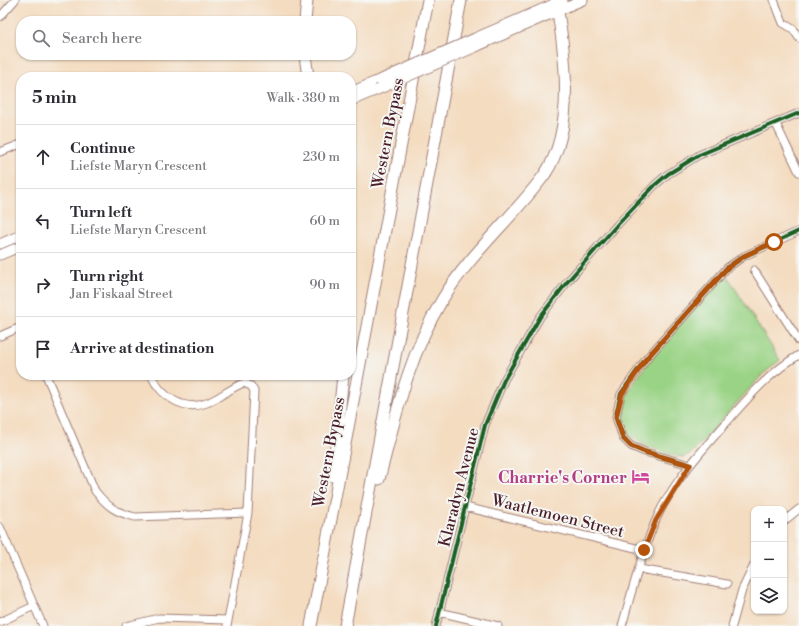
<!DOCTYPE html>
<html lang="en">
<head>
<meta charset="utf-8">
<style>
	:root { --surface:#fff; --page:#f7f7f7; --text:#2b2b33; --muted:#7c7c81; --line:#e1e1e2 }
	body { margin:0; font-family:"Libre Bodoni",serif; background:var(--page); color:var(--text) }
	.controls { position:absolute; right:12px; bottom:12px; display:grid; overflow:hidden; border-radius:8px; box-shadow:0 1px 3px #0004 }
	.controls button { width:36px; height:36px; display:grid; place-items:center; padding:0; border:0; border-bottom:1px solid var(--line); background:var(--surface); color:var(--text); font:20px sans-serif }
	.stop { position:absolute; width:12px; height:12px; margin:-9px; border:3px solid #b45309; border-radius:50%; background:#fff }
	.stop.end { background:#b45309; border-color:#fff; box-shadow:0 1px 4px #0008 }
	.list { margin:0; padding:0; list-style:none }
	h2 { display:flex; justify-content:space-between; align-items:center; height:52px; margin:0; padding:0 16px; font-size:17px }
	h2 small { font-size:13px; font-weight:400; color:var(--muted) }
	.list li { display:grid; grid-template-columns:26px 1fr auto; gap:12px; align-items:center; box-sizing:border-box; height:64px; padding:0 16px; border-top:1px solid var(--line) }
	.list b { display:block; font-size:15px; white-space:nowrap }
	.list p { margin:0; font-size:13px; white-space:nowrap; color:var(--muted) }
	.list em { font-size:13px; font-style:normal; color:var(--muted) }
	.icon { flex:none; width:22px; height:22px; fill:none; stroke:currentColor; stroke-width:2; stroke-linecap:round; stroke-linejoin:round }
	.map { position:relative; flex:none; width:799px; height:626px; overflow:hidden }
	.search { position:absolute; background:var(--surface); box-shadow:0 1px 3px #0004; left:16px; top:16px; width:340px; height:44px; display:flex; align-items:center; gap:10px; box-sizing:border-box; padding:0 14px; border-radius:16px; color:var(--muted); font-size:15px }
	.panel { position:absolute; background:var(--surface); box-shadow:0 1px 3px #0004; left:16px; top:72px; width:340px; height:308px; border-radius:16px }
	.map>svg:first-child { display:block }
</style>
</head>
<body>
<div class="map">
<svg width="799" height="626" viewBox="0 0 799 626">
	<rect width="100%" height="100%" fill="#f6f6f2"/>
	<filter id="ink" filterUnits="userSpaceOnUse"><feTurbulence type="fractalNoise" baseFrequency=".025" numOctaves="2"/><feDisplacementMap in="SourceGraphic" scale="8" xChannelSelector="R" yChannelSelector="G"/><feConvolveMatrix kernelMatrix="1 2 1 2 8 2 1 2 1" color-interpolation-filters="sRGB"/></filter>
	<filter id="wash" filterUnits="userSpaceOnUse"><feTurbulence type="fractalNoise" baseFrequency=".012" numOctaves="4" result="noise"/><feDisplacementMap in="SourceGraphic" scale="16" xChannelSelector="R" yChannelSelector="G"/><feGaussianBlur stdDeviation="0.9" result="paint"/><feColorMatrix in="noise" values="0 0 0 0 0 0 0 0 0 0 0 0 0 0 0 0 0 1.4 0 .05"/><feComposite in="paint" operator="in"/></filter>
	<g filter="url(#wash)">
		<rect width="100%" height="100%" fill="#f4dcc0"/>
		<path fill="#9ad385" stroke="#727958" d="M726 274 780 360 762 375 692 453C690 454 686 456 684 457 677 458 650 448 643 444 632 438 620 428 621 414 622 381 702 302 726 274Z"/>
	</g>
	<g filter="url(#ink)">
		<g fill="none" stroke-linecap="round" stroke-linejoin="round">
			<defs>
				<path id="minor" d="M774 0 783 23 793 29 799 38
					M0 17 15 0
					M776 124 799 172
					M0 152 21 144
					M754 270 799 341
					M0 336 21 327
					M46 375 95 491C108 507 115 512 135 517L248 513
					M151 375C161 397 185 413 209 402 221 397 232 387 244 383L251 386 254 391 248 513 227 626
					M690 465 645 452 631 446 623 438 616 417 621 394 646 359 727 268 744 256 799 231
					M465 507 644 550
					M784 521 799 509
					M0 527 43 626
					M639 569 727 584
					M439 612 498 626
					M0 622 34 606
					M126 626 159 618 228 620
					M436 626 485 425 504 380 540 317 568 281 617 225 655 185 668 174 699 155 799 113
					M622 626C632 591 641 555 655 522 671 484 700 453 726 423 748 398 770 372 799 355
					M732 626 742 590 754 565"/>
				<path id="major" d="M475 38 563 0
					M478 46 583 0
					M351 92 379 80
					M351 101 377 90
					M0 244 21 235
					M0 255 21 246"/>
				<path id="highway" d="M305 21 307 0
					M305 55 308 77
					M333 476 343 375
					M379 479C396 415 408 357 442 300 470 253 513 218 545 174 576 128 565 52 556 0
					M311 626 428 0
					M345 626 461 0"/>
			</defs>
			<use href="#minor" stroke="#9f7e76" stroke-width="9"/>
			<use href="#major" stroke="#9f7e76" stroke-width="11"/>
			<use href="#highway" stroke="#9f7e76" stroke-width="13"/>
			<use href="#minor" stroke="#fff" stroke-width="7"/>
			<use href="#major" stroke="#fff" stroke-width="9"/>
			<use href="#highway" stroke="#fff" stroke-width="11"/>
			<defs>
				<path id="major-bridge" d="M379 80 475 38
					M377 90 478 46"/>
			</defs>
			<use href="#major-bridge" stroke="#9f7e76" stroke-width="11" stroke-linecap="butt"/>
			<use href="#major-bridge" stroke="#fff" stroke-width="9"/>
			<defs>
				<path id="cycleway" d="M690 465 645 452 631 446 623 438 616 417 621 394 646 359 727 268 744 256 799 231
					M436 626 485 425 504 380 540 317 568 281 617 225 655 185 668 174 699 155 799 113"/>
			</defs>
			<use href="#cycleway" stroke="#f6f6f2" stroke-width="6"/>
			<use href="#cycleway" stroke="#1b5e20" stroke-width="4"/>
		</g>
	</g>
	<g fill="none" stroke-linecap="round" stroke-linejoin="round" filter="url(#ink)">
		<path stroke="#b45309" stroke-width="5" d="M644 550 656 520 690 465 645 452 631 446 623 438 616 417 622 394 646 359 727 268 744 256 774 242"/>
	</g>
	<defs>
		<symbol id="hotel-bare" viewBox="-9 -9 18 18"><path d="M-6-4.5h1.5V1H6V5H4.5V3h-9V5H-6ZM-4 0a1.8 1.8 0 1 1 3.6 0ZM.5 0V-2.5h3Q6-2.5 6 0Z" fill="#d1479c" stroke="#f6f6f2" stroke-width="2.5" paint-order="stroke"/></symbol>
	</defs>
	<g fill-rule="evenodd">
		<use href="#hotel-bare" x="628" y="464" width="25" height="25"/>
	</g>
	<g text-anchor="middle" stroke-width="4" stroke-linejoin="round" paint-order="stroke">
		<g font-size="16" fill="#4a1f2b" stroke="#f6f6f2">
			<text transform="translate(387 133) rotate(-79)" y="6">Western Bypass</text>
			<text transform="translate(328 452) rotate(-79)" y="6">Western Bypass</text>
			<text transform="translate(458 487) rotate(-76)" y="6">Klaradyn Avenue</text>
			<text transform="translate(558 515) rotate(14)" y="6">Waatlemoen Street</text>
		</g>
		<g font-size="16" font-weight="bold" fill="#b23c85" stroke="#f6f6f2" text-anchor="end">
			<text x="627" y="483">Charrie's Corner</text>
		</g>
	</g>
</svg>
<div class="controls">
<button>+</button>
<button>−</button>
<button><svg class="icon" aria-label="layers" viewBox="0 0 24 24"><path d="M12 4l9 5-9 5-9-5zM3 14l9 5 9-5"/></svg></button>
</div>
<div class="stop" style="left:774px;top:242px"></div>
<div class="stop end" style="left:644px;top:550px"></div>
<div class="search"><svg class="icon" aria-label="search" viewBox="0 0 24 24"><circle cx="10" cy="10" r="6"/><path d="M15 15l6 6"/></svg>Search here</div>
<section class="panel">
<h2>5 min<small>Walk · 380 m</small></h2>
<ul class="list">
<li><svg class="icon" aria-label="ahead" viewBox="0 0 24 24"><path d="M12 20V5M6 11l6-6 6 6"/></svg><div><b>Continue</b><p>Liefste Maryn Crescent</p></div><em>230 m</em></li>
<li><svg class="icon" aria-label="left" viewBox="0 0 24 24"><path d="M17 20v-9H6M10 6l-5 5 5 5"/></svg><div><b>Turn left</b><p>Liefste Maryn Crescent</p></div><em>60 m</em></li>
<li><svg class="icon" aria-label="right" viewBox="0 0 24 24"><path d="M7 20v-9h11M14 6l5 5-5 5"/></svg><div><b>Turn right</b><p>Jan Fiskaal Street</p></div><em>90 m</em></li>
<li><svg class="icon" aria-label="arrive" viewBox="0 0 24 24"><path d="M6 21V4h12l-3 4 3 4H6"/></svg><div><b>Arrive at destination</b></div></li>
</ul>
</section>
</div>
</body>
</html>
